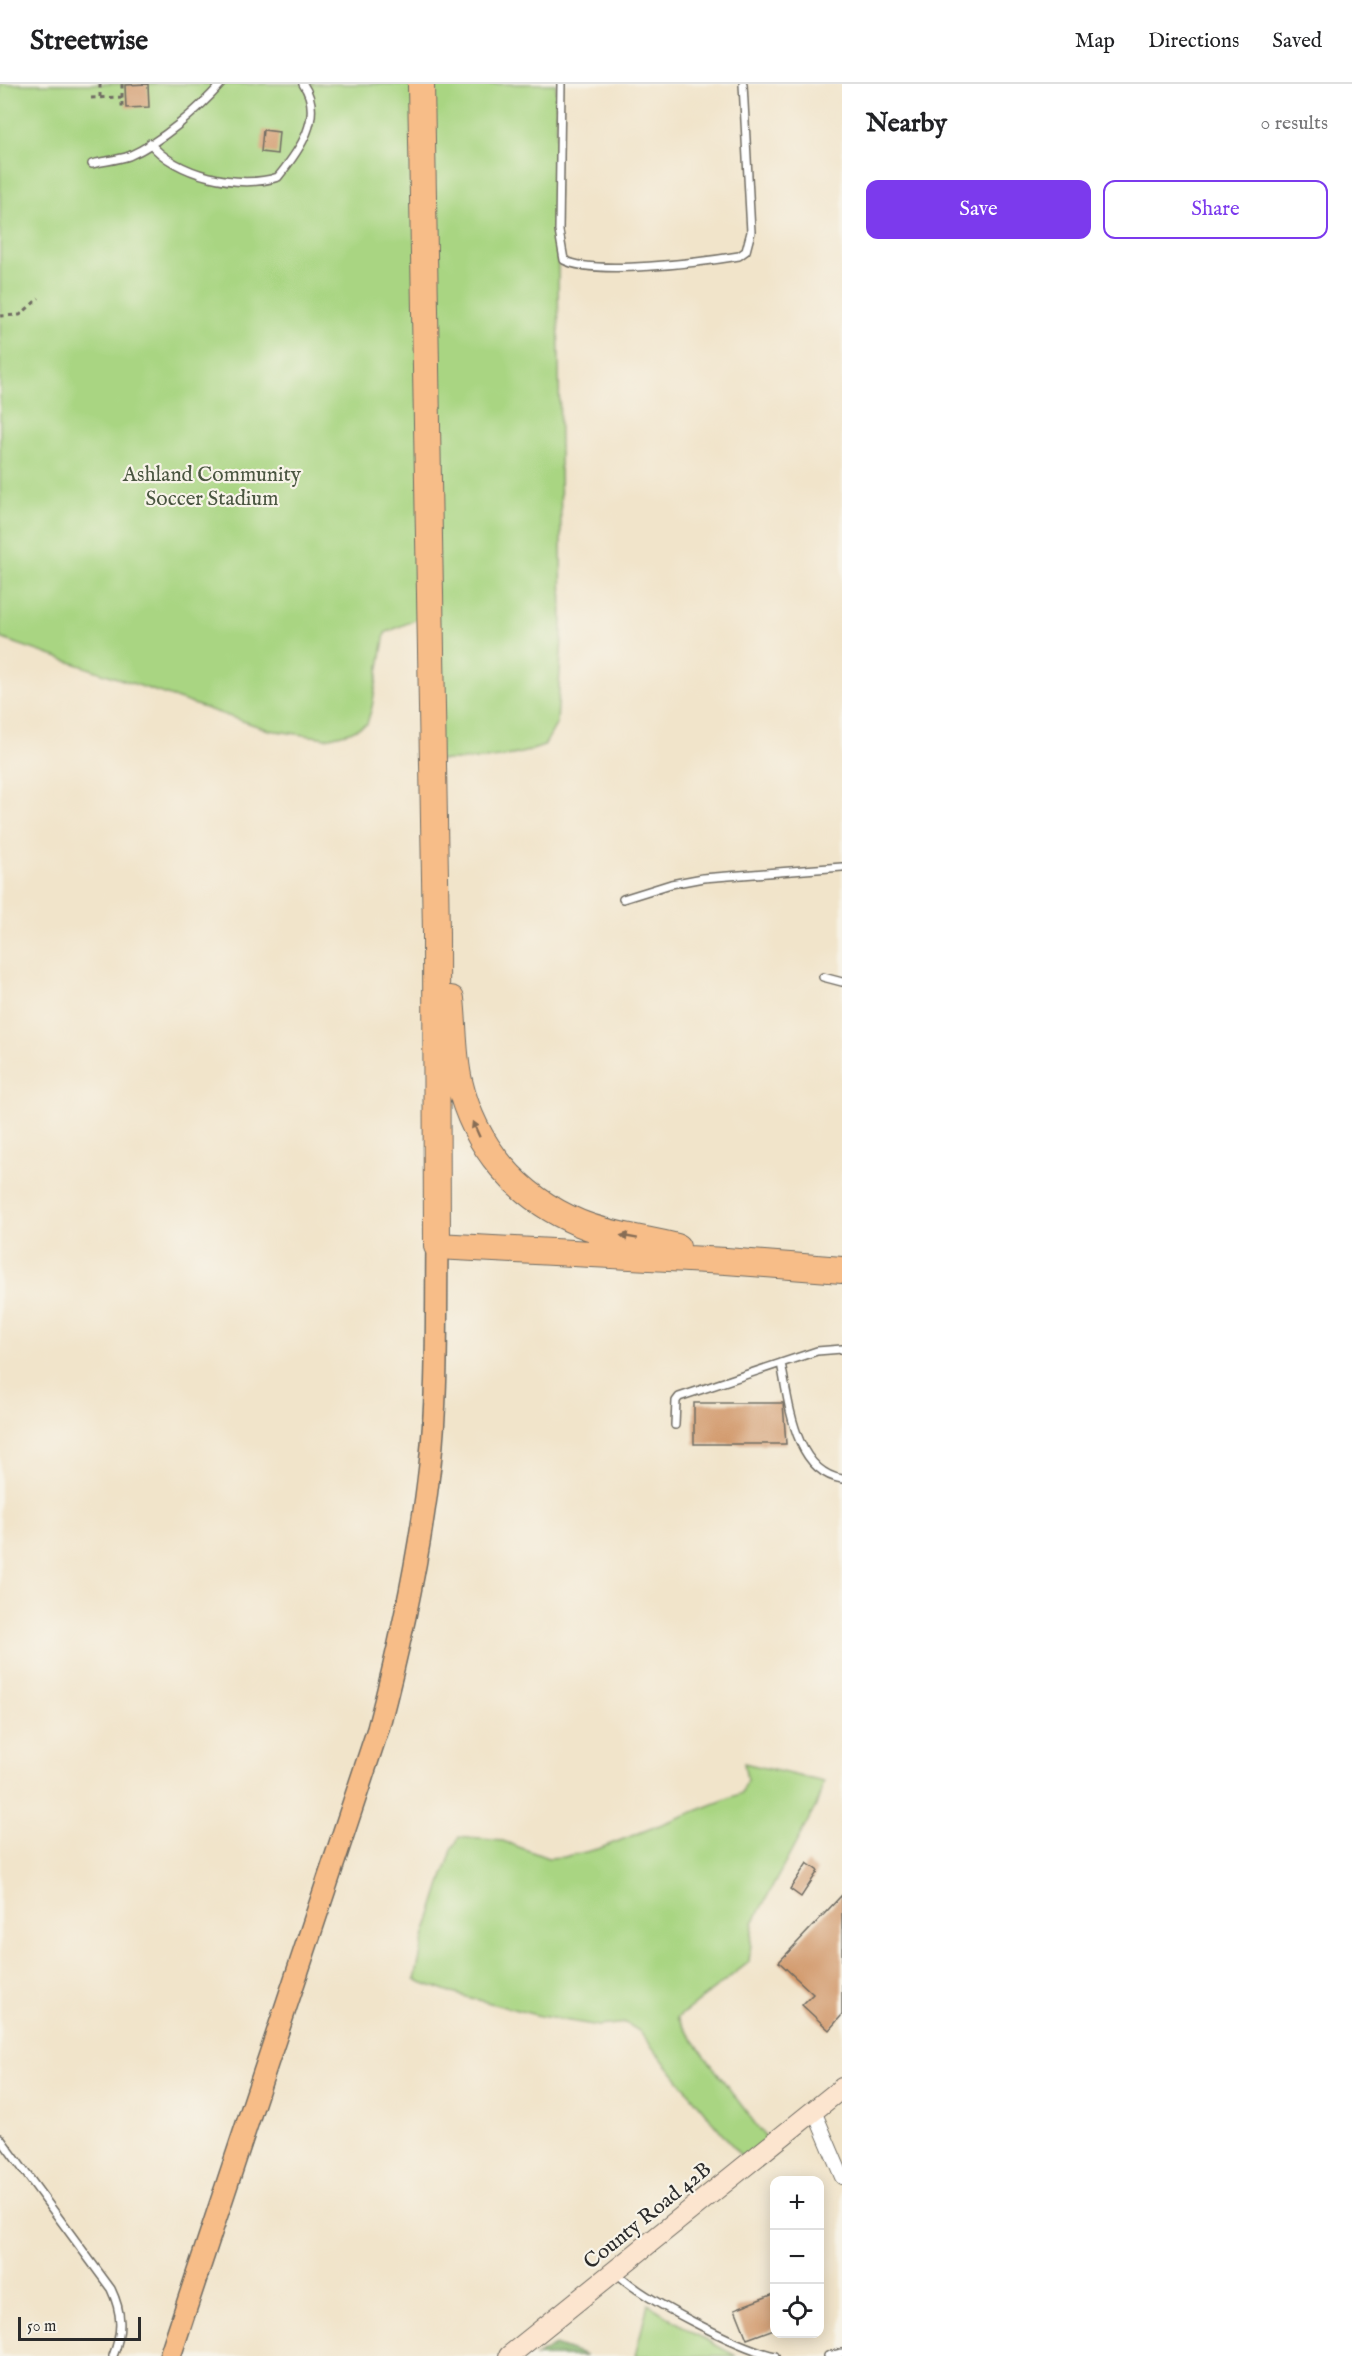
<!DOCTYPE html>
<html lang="en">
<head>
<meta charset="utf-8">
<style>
	:root { --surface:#fff; --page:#f2f2f2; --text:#202124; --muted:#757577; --line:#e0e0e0; --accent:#7c3aed }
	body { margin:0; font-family:"IM FELL English",serif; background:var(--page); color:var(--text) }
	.controls { position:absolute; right:18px; bottom:18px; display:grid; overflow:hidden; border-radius:12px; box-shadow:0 3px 15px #0003 }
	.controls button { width:54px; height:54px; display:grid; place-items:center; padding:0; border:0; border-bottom:2px solid var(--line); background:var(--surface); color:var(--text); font:30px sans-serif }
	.scale { position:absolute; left:18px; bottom:15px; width:123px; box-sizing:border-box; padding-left:6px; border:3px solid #2b2b2b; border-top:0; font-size:16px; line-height:21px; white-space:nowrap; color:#2b2b2b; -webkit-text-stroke:4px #f7f3e8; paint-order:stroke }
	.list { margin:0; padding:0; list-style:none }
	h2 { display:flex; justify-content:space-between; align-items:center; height:78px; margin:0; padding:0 24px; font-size:26px }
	h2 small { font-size:20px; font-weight:400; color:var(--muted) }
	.actions { display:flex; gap:12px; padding:18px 24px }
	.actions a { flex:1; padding:14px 0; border:2px solid var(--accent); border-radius:12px; text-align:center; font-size:21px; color:var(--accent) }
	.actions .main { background:var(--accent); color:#fff }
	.icon { flex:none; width:33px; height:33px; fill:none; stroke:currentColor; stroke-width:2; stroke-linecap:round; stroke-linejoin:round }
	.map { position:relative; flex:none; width:842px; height:2272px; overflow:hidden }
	header { display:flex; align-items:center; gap:36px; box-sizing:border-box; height:84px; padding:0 30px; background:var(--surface); border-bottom:2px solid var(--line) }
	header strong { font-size:28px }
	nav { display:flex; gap:33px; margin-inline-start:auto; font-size:21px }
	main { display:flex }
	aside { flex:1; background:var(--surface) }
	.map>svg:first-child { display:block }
</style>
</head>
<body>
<header>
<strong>Streetwise</strong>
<nav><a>Map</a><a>Directions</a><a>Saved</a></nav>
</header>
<main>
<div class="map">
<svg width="842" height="2272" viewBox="0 0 842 2272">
	<rect width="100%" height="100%" fill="#f7f3e8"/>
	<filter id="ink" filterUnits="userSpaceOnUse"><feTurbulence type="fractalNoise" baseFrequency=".0167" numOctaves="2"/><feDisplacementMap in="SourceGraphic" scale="12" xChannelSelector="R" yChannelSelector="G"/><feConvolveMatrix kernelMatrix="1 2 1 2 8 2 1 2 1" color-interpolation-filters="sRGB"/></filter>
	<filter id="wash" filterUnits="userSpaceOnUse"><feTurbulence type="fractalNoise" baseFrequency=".008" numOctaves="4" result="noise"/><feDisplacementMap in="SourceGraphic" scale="24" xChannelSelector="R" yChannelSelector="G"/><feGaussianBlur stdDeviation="1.35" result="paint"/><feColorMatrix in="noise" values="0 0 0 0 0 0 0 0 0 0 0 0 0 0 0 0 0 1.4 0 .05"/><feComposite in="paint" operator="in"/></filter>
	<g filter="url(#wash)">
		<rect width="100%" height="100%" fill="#f1e4ca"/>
		<path fill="#a9d582" stroke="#6a8056" stroke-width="1.5" d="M0 0H416L426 531 385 549 372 623 367 640 350 648 326 654 269 646 0 554Z
			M424 0H556L562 552 557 639 544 662C506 676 476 676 437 676Z
			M744 1679 824 1698 816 1722 753 1839 749 1878 677 1934 768 2057 744 2076 639 1947 626 1939 599 1942 540 1932 448 1908 415 1896 425 1850 452 1766 459 1753 503 1757 548 1774 564 1773 598 1765 742 1709 747 1696Z
			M648 2220 697 2251 736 2272H635Z"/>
		<path fill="#86b670" stroke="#58704e" stroke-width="1.5" d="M555 2261 586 2272H536Z"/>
		<g id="blocks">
			<path fill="#d1986b" d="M148 0 149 23 126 24 125 1Z
				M263 46 279 48 277 70 261 68Z
				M694 1319H783L786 1360H694Z
				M807 1779 818 1787 801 1813 790 1805Z
				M842 1811V1931L829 1946 802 1921 813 1910 779 1878Z
				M774 2210V2245L747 2255 735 2225Z"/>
		</g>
	</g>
	<g filter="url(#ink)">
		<use href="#blocks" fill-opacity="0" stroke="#706c63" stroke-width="1.5"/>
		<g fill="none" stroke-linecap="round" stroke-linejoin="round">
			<defs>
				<path id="lane" d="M561 0 559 147 564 176C593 192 703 178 739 172L746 167 751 148 743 0
					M150 59C175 91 240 106 278 93 299 67 325 32 303 0
					M92 80C104 77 118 76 129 72 161 58 198 26 221 0
					M623 815 671 800 703 794 842 783
					M823 893 842 898
					M781 1279C789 1318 794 1387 842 1395
					M675 1341 676 1317 679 1313 817 1267 842 1265
					M0 2054 111 2205C122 2228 123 2248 113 2272
					M617 2189C642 2215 739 2264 775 2272
					M828 2272 842 2269"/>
				<path id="street" d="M814 2027 842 2093"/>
				<path id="secondary" d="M509 2272 842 2004"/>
				<path id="primary" d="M170 2272 378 1645C401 1558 420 1471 430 1381 438 1309 436 1235 437 1162"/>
				<path id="highway" d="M421 0 436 850 437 1162 726 1177 842 1186
					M451 915C454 942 453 971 459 997 474 1062 517 1113 579 1139 610 1152 644 1154 677 1163"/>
			</defs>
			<use href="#lane" stroke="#706c63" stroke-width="10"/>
			<use href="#street" stroke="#706c63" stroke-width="16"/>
			<use href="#secondary" stroke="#706c63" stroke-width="22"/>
			<use href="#primary" stroke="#706c63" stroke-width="24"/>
			<use href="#highway" stroke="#706c63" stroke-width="28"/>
			<path stroke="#706c63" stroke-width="3" stroke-dasharray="4.5 4.5" stroke-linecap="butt" d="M100 0V13
				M122 0V24
				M91 14 122 13
				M0 232 20 231 39 214"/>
			<use href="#lane" stroke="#fff" stroke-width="7"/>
			<use href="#street" stroke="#fff" stroke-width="14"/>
			<use href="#secondary" stroke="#fce5cf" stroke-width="20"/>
			<use href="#primary" stroke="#f7bd88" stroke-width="21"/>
			<use href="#highway" stroke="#f7bd88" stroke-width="26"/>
		</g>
		<defs><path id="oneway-solid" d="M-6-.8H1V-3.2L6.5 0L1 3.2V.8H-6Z" transform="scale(1.5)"/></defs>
		<g fill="#876d55">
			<use href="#oneway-solid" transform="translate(476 1045) rotate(-114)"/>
			<use href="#oneway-solid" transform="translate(629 1153) rotate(-170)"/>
		</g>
	</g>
	<g text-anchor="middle" stroke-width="4.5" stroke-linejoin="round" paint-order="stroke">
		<g font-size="21" fill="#4a5641" stroke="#f7f3e8">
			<text x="212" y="397">Ashland Community<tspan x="212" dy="24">Soccer Stadium</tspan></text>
		</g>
		<g font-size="21" fill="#2b2b2b" stroke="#f7f3e8">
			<text transform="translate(647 2131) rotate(-39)" y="7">County Road 42B</text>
		</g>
	</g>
</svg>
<div class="controls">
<button>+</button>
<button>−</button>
<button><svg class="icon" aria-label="locate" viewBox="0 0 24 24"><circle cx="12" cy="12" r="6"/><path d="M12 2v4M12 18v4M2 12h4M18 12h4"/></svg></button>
</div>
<div class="scale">50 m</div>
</div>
<aside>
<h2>Nearby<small>0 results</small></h2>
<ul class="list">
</ul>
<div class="actions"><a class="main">Save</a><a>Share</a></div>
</aside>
</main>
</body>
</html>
